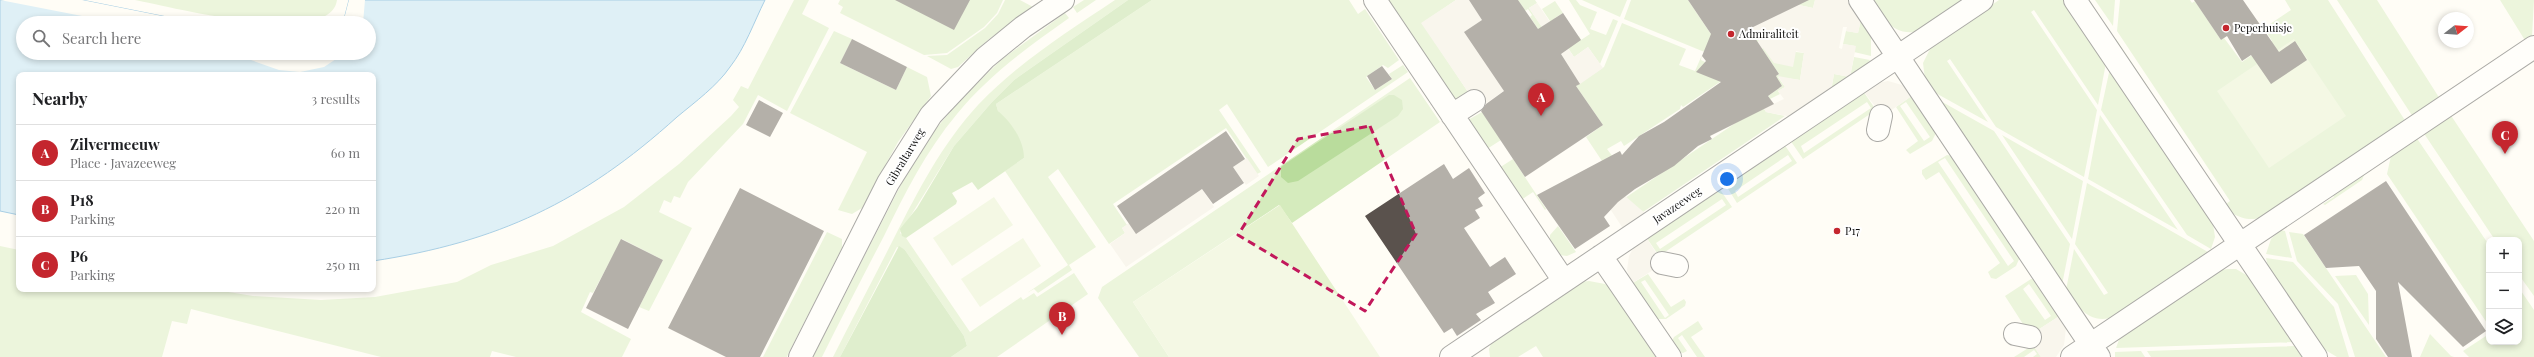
<!DOCTYPE html>
<html lang="en">
<head>
<meta charset="utf-8">
<style>
	:root { --surface:#fff; --page:#f6f6f6; --text:#202124; --muted:#757577; --line:#e0e0e0; --accent:#c4262e }
	body { margin:0; font-family:"Playfair Display",serif; background:var(--page); color:var(--text) }
	.controls { position:absolute; right:12px; bottom:12px; display:grid; overflow:hidden; border-radius:8px; box-shadow:0 2px 6px #0003 }
	.controls button { width:36px; height:36px; display:grid; place-items:center; padding:0; border:0; border-bottom:1px solid var(--line); background:var(--surface); color:var(--text); font:20px sans-serif }
	.compass { position:absolute; left:2438px; top:12px; width:36px; height:36px; border-radius:50%; background:var(--surface); box-shadow:0 2px 6px #0003; rotate:73deg }
	.you { position:absolute; left:1727px; top:179px; width:14px; height:14px; margin:-10px; border:3px solid #fff; border-radius:50%; background:#1a73e8; box-shadow:0 0 0 6px #1a73e833 }
	.badge { display:grid; place-items:center; width:26px; height:26px; border-radius:50%; background:var(--accent); color:#fff; font-size:13px; font-weight:700 }
	.pin { position:absolute; translate:-50% -33px; filter:drop-shadow(0 1px 2px #0008) }
	.pin::after { content:''; position:absolute; top:21px; width:14px; height:12px; background:inherit; clip-path:polygon(0 0,100% 0,50% 100%) }
	.list { margin:0; padding:0; list-style:none }
	h2 { display:flex; justify-content:space-between; align-items:center; height:52px; margin:0; padding:0 16px; font-size:17px }
	h2 small { font-size:13px; font-weight:400; color:var(--muted) }
	.list li { display:grid; grid-template-columns:26px 1fr auto; gap:12px; align-items:center; box-sizing:border-box; height:56px; padding:0 16px; border-top:1px solid var(--line) }
	.list b { display:block; font-size:15px; white-space:nowrap }
	.list p { margin:0; font-size:13px; white-space:nowrap; color:var(--muted) }
	.list em { font-size:13px; font-style:normal; color:var(--muted) }
	.icon { flex:none; width:22px; height:22px; fill:none; stroke:currentColor; stroke-width:2; stroke-linecap:round; stroke-linejoin:round }
	.map { position:relative; flex:none; width:2534px; height:357px; overflow:hidden }
	.search { position:absolute; background:var(--surface); box-shadow:0 2px 6px #0003; left:16px; top:16px; width:360px; height:44px; display:flex; align-items:center; gap:10px; box-sizing:border-box; padding:0 14px; border-radius:22px; color:var(--muted); font-size:15px }
	.panel { position:absolute; background:var(--surface); box-shadow:0 2px 6px #0003; left:16px; top:72px; width:360px; height:220px; border-radius:8px }
	.map>svg:first-child { display:block }
</style>
</head>
<body>
<div class="map">
<svg width="2534" height="357" viewBox="0 0 2534 357">
	<rect width="100%" height="100%" fill="#fffdf5"/>
	<path fill="#d5ebbd" fill-rule="evenodd" d="M135 0H337C331 49 167 6 135 0Z
		M794 0H809L802 14 829 28 787 111 758 95 743 124 688 182 680 198 674 196 671 203 664 200 659 212 692 228 649 311 639 307 663 260 622 239 593 293 590 292 581 312 631 339 622 357H516L492 351 490 357H381L191 309 187 324 172 321 162 357H0V246L19 250V289H210L253 296 321 300 375 297 457 282 491 265 553 246 624 207 679 164 731 116 739 107 733 100 741 86 748 89Z
		M840 0H1003L997 13 984 27 947 53 924 55 840 13 843 7 838 4Z
		M1005 0H1020L1033 7 989 39 958 67 951 69 927 56 947 55 985 28 998 14Z
		M1084 0H1096L1077 13 1073 7Z
		M1115 0H1128L1014 80 992 102 954 146 900 233 906 238 970 332 1021 297 1023 300 1034 293 1037 297 1074 273 1088 294 997 357H951L967 346 964 336 905 250 897 247 840 357H833C853 317 874 278 894 238 918 191 942 144 978 105 1018 63 1067 32 1115 0Z
		M1152 0H1349L1358 14 1365 9 1399 60 1388 68 1383 65 1366 77 1375 90 1392 79 1389 74 1403 65 1408 72 1268 167 1227 104 1219 110 1261 172 1257 174 1226 128 1113 204 1127 225 1122 228 1125 233 1109 244 1058 169 1048 177 1096 247 1069 265 1072 270 1038 293 1034 289 1027 293 1068 265 1005 171 1024 158 998 111 996 104Z
		M1387 0H1456L1422 23 1472 98 1458 107Z
		M1518 0H1535L1537 3 1529 8 1572 71 1568 74 1530 17 1532 15 1528 9 1525 11Z
		M1569 0H1576L1580 5 1597 12 1590 29 1606 35 1613 19 1618 21 1600 64 1588 47 1574 57 1542 9 1555 1 1563 13 1555 18 1570 42 1579 36 1581 40 1590 34Z
		M1582 0H1627L1620 17Z
		M1631 0H1688L1725 55 1748 25 1759 41 1724 60 1624 19Z
		M1799 0H1815L1813 8 1799 5Z
		M1870 0H1965L1915 32C1891 35 1883 16 1870 0Z
		M1999 0H2064L2106 63 2098 105 2034 10 2031 12 2097 110 2084 177 1996 127 1950 59 1947 61 1988 122 1932 91 1925 79 1923 63 1931 47Z
		M2095 0H2115L2113 26Z
		M2120 0H2190L2192 3 2195 1 2221 40 2224 38 2242 62 2272 41 2264 28 2291 10 2285 0H2328L2406 122 2263 217C2251 221 2243 219 2231 213L2116 43V39L2226 204 2230 201 2117 31Z
		M2337 0H2377L2440 99 2413 117Z
		M2500 0H2534L2532 37 2526 42Z
		M1065 13 1069 18C1028 47 989 75 957 114 926 151 905 193 884 236 863 276 842 317 822 357H813L908 171 935 130 959 101 1001 60Z
		M1861 19 1871 36V56L1854 52 1855 46 1843 44 1846 31 1858 33Z
		M1622 23 1686 49 1679 65 1695 71 1702 55 1701 60 1711 65 1739 69 1683 107 1681 105 1680 109 1624 146 1621 141 1607 149 1613 157 1604 164 1586 137 1603 125 1576 86 1604 67Z
		M834 31 852 39 840 63 896 90 907 67 927 77 931 96 898 142 862 208 852 214 838 210 867 152 790 113Z
		M1763 48 1804 53 1800 80 1778 77 1785 87 1778 91 1780 94 1770 99 1768 96 1782 86 1775 77 1779 74 1763 50 1740 63Z
		M1854 57 1870 60 1865 67 1831 91 1834 74 1850 77Z
		M2110 68 2213 224 2215 237 2211 249 2187 235 2101 110Z
		M1410 78 1440 122 1292 223 1279 205 1133 302 1169 357H1139L1098 298 1102 287Z
		M1863 91 1876 110 1803 159 1790 140ZM1867 102 1871 108 1804 153 1801 146Z
		M1913 95 1936 133 1932 141 1910 154 1906 150 1918 141 1896 107ZM1906 102 1930 137 1924 141 1900 106Z
		M1937 99 1994 131 2070 244 2062 285Z
		M1762 105 1766 112 1785 116 1643 212 1625 198Z
		M1482 112 1501 140 1487 149 1468 120Z
		M2450 114 2534 241V296L2519 275V240H2495L2423 132Z
		M2100 115 2178 230 2088 179Z
		M2002 135 2083 181 2072 239Z
		M2416 137 2489 245V326L2387 174 2391 156Z
		M1784 144 1797 163 1737 203 1725 184ZM1788 155 1792 161 1738 197 1735 191Z
		M1947 155 1952 156 2020 257 2016 266 1996 279 1991 278 1988 272 2000 263 1939 172 1926 180 1922 174V170ZM1945 158 2014 261 2008 266 1938 162Z
		M1513 159 1546 209 1545 210 1533 192 1521 200 1499 168Z
		M2365 173 2362 180 2325 205 2323 204 2334 197 2332 194Z
		M2087 183 2208 252 2116 316C2091 326 2079 309 2066 290L2074 249 2104 295 2108 293 2075 244Z
		M1719 188 1732 207 1659 256 1646 237ZM1722 199 1726 205 1660 249 1656 243Z
		M1558 226 1576 252 1567 256 1559 255 1550 242V235Z
		M2280 230 2285 231 2292 258 2266 254 2271 239Z
		M827 232 842 239V248L788 354 787 357H763Z
		M2289 232 2303 234 2386 357H2355L2338 304 2297 261Z
		M2266 258 2293 262 2334 307 2349 357H2337L2322 348 2268 267Z
		M2228 269H2236L2248 276 2294 342 2116 348 2120 337 2221 270Z
		M1648 274 1671 307 1684 299 1686 302 1685 306 1666 319H1655L1631 284ZM1645 280 1669 315 1665 318 1641 282Z
		M2356 275 2368 294 2369 325 2335 276Z
		M2031 279 2036 280 2061 315 2030 335 2005 296ZM2029 284 2051 316 2045 320 2023 289Z
		M1589 281 1605 284 1612 289 1659 357H1543L1536 346 1518 357H1490L1489 349 1492 341 1581 282Z
		M2519 288 2534 310V357H2469L2463 351 2489 334V342H2519Z
		M1698 321 1703 329 1691 337 1705 357H1697L1682 335 1678 338 1687 351 1683 353 1676 351 1672 341 1674 337Z
		M2430 334 2451 356 2454 357H2420Z
		M2033 345 2041 357H2033L2037 354 2034 350 2024 357H2014Z
		M2297 346 2305 357H2151L2147 351Z
		M2141 351 2145 357H2115V352Z"/>
	<path fill="#b9dc9c" d="M1128 0H1152L996 104 998 111C1011 122 1024 140 1024 158L978 190 972 182 952 193 957 201 956 204 906 238 902 236 900 229 917 208 954 146 992 102 1014 80Z
		M1389 95H1394L1402 100 1403 109 1398 116 1298 181 1288 183 1281 177V167L1285 164Z
		M899 246 905 250 964 336 967 346 951 357H840Z"/>
	<path fill="#e6f2cf" d="M2294 39 2346 116 2269 168 2217 91Z
		M994 197 1013 225 952 266 933 238Z
		M1280 205 1380 357H1169L1133 302Z
		M1023 238 1041 266 980 307 961 279Z"/>
	<path fill="#f1ede2" d="M1456 0H1492L1498 9 1465 32 1505 90 1479 108 1421 23Z
		M1799 0V5L1813 8 1815 0H1849L1861 19 1858 33 1846 31 1847 27H1843L1839 48 1842 49 1843 44 1856 46 1850 77 1834 74 1831 91 1792 117 1766 112 1762 105 1767 107 1784 99 1778 91 1785 87 1778 76 1800 80 1804 53 1796 51 1793 67 1774 63 1763 48 1741 63 1746 49 1759 41 1748 25Z
		M1537 3 1574 57 1588 47 1603 68 1580 84 1529 8Z
		M1888 81 1902 85 1913 95 1883 116 1863 91 1877 83Z
		M1247 158 1259 176 1246 185 1233 167Z
		M1202 189 1214 207 1126 267 1110 244 1125 233 1122 228 1129 223 1136 233Z
		M1624 195 1647 215 1628 228 1622 227 1603 198Z
		M1646 237 1658 256 1661 265 1631 284 1627 270 1629 256 1635 245Z
		M2061 315 2066 328 2064 345 2056 357H2041L2029 339 2030 335Z"/>
	<path fill="#b9e0f7" stroke="#3f96cf" d="M0 0H82L197 23H23V53H369V23H343L349 0H765C754 22 745 48 730 67 717 86 695 102 677 117 583 202 498 242 373 261V75H19V215L0 211Z"/>
	<path fill="#fffdf5" d="M0 0H82L197 23H118Z
		M349 0H365L363 23H343Z
		M231 53H345L324 67 300 72 279 70Z"/>
	<path fill="#5a524d" d="M895 0H970L954 30Z
		M1469 0H1518L1538 29 1563 13 1581 40 1561 54 1580 84 1576 86 1603 125 1525 177 1481 111 1486 104 1504 91 1464 32 1482 20Z
		M1688 0H1809L1749 29 1779 74 1776 76 1782 86 1768 96 1774 104 1710 136 1712 139 1698 146 1674 166 1635 189 1618 202 1604 217 1610 226 1575 249 1537 195 1620 151 1622 155 1639 136 1664 122 1721 82 1696 72 1706 61 1702 56 1711 34Z
		M2194 0H2243L2279 52 2295 41 2307 60 2271 84 2251 55 2242 61 2227 36 2221 40Z
		M852 39 907 67 896 90 840 63Z
		M1382 66 1392 79 1375 90 1367 76Z
		M759 100 783 113 770 137 746 125Z
		M1226 131 1245 159 1233 167 1244 183 1213 204 1202 189 1136 234 1117 206Z
		M1444 164 1453 179 1469 168 1485 193 1478 198 1483 206 1475 210 1480 218 1464 228 1490 267 1505 257 1516 274 1488 292 1495 303 1476 314 1481 320 1457 336 1452 328 1444 333 1365 216Z
		M2386 181 2486 331 2463 347 2398 282 2412 357H2388L2376 339V291L2359 266 2326 268 2304 235Z
		M740 188 824 231 760 357H726L668 328Z
		M621 239 663 260 628 329 586 308Z"/>
	<g fill="none" stroke-linecap="round" stroke-linejoin="round">
		<defs>
			<path id="minor" d="M1375 0 1564 281
				M1860 0 2099 357
				M2075 0 2316 357
				M1452 115 1474 101
				M1878 130 1881 116
				M1601 256 1670 357
				M1662 263 1677 266
				M2015 334 2030 337
				M800 357 888 183 931 115 985 58 1023 27 1063 0
				M1451 357 1982 0
				M2072 357 2534 47"/>
		</defs>
		<use href="#minor" stroke="#444" stroke-width="24"/>
		<use href="#minor" stroke="#fff" stroke-width="22"/>
	</g>
	<path d="M0 0H2534V357H0ZM1370 126 1416 234 1365 311 1238 235 1298 139Z" fill="#fffdf5" fill-opacity=".55" fill-rule="evenodd"/>
	<path fill="none" stroke="#c2185b" stroke-width="3" stroke-dasharray="8 5" stroke-linejoin="round" d="M1370 126 1416 234 1365 311 1238 235 1298 139Z"/>
	<g fill="#c4262e" stroke="#fff" stroke-width="1.5">
		<circle cx="2226" cy="28" r="4"/>
		<circle cx="1731" cy="34" r="4"/>
		<circle cx="1837" cy="231" r="4"/>
	</g>
	<g text-anchor="middle" stroke-width="4" stroke-linejoin="round" paint-order="stroke">
		<g font-size="11" fill="#111" stroke="#fff" text-anchor="start">
			<text x="2234" y="32">Peperhuisje</text>
			<text x="1739" y="38">Admiraliteit</text>
			<text x="1845" y="235">P17</text>
		</g>
		<g font-size="11" fill="#111" stroke="#fff">
			<text transform="translate(905 157) rotate(-59)" y="4">Gibraltarweg</text>
			<text transform="translate(1677 205) rotate(-34)" y="4">Javazeeweg</text>
		</g>
	</g>
</svg>
<div class="controls">
<button>+</button>
<button>−</button>
<button><svg class="icon" aria-label="layers" viewBox="0 0 24 24"><path d="M12 4l9 5-9 5-9-5zM3 14l9 5 9-5"/></svg></button>
</div>
<svg class="compass" viewBox="-18 -18 36 36"><path d="M0-13l5 13h-10z" fill="#e53935"/><path d="M0 13l5-13h-10z" fill="#757577"/></svg>
<div class="you"></div>
<div class="pin badge" style="left:1541px;top:116px">A</div>
<div class="pin badge" style="left:1062px;top:335px">B</div>
<div class="pin badge" style="left:2505px;top:154px">C</div>
<div class="search"><svg class="icon" aria-label="search" viewBox="0 0 24 24"><circle cx="10" cy="10" r="6"/><path d="M15 15l6 6"/></svg>Search here</div>
<section class="panel">
<h2>Nearby<small>3 results</small></h2>
<ul class="list">
<li><span class="badge">A</span><div><b>Zilvermeeuw</b><p>Place · Javazeeweg</p></div><em>60 m</em></li>
<li><span class="badge">B</span><div><b>P18</b><p>Parking</p></div><em>220 m</em></li>
<li><span class="badge">C</span><div><b>P6</b><p>Parking</p></div><em>250 m</em></li>
</ul>
</section>
</div>
</body>
</html>
